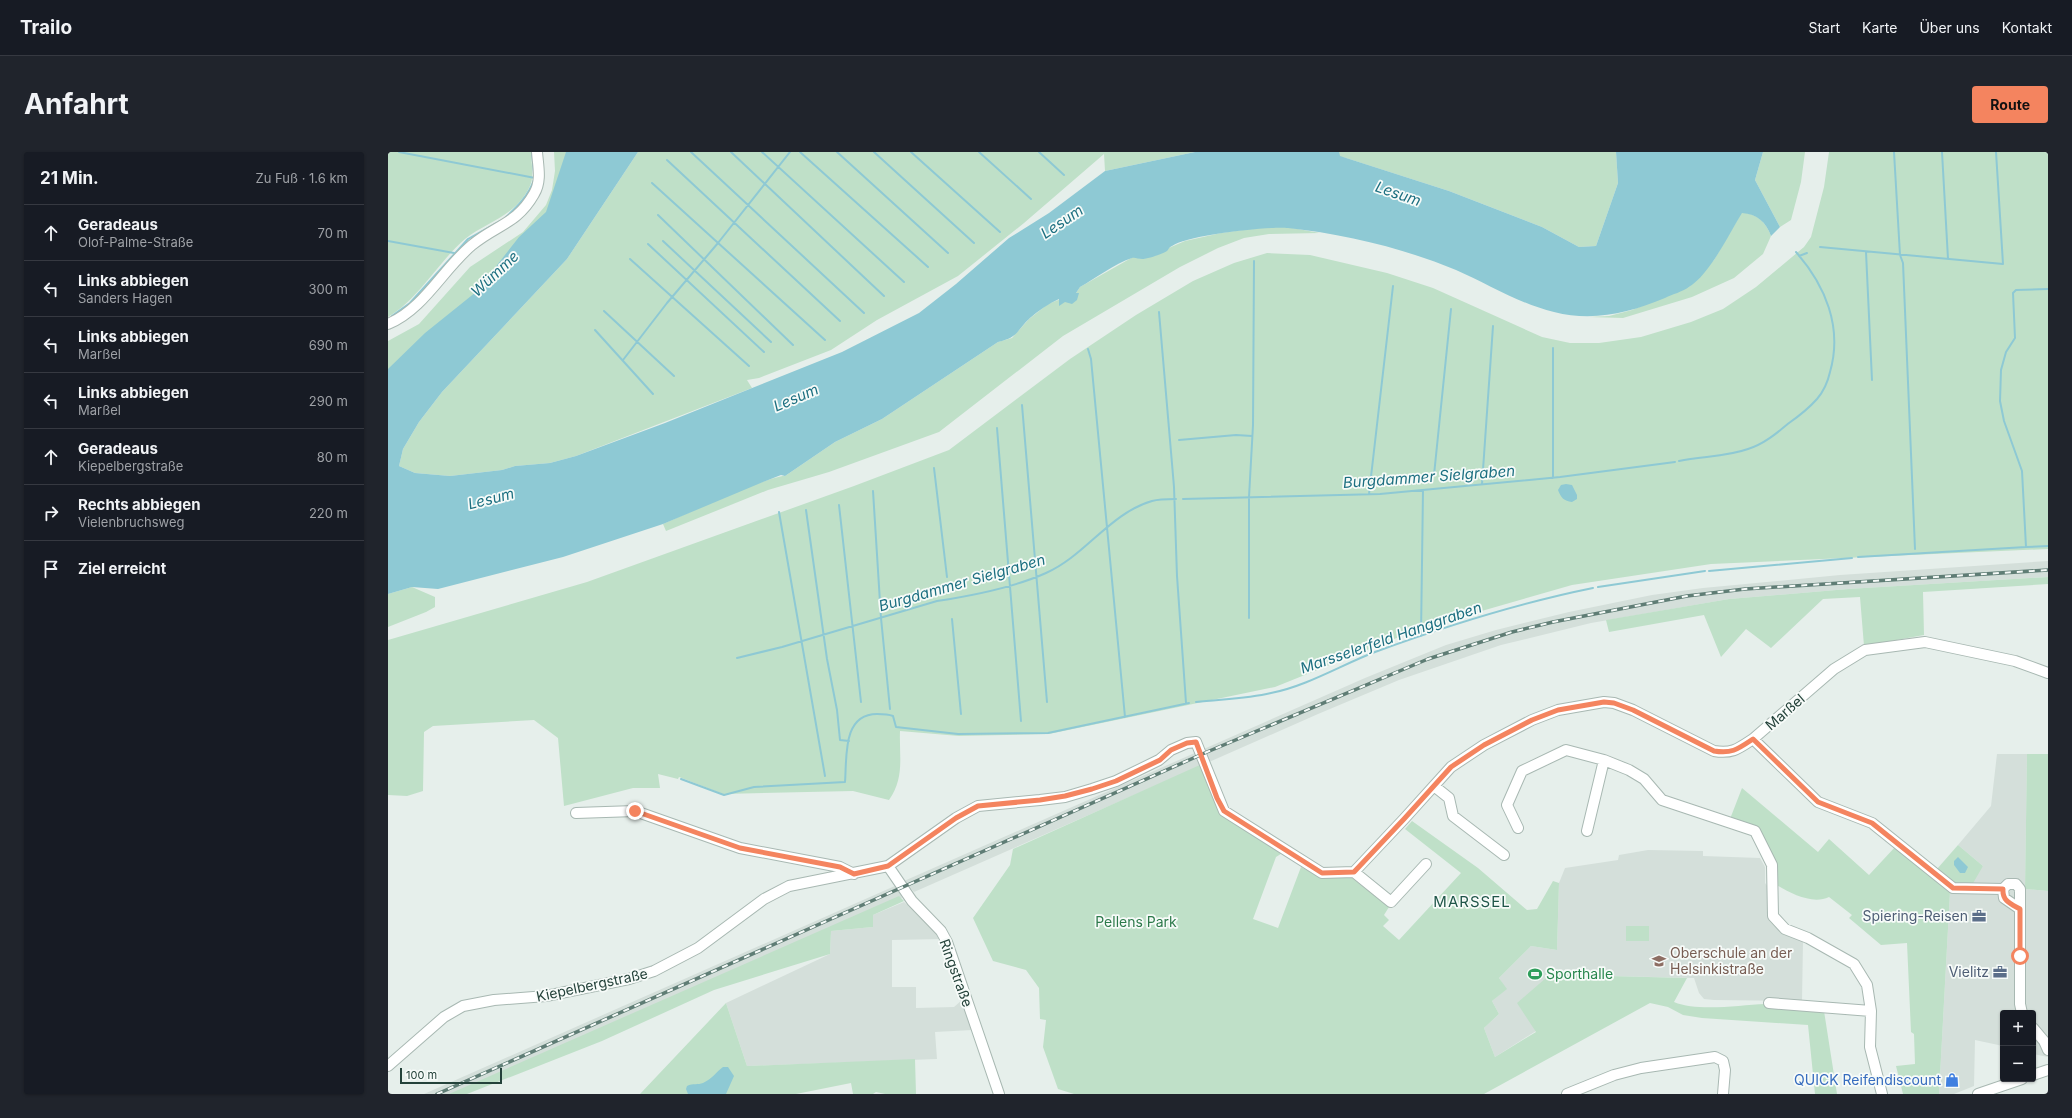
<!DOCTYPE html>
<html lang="de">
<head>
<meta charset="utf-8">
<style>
	:root { --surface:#171b24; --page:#20242c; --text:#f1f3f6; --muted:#9ea1a6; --line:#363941; --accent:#f4845f }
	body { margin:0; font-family:Inter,sans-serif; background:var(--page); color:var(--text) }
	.controls { position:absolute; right:12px; bottom:12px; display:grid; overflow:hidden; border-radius:4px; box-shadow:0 1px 3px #0004 }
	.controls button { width:36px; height:36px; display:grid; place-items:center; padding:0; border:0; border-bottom:1px solid var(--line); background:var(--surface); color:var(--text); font:20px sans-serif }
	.scale { position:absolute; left:12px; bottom:10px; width:102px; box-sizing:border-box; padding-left:4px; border:2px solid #24423a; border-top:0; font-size:11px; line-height:14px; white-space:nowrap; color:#24423a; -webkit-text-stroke:3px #f7fbf9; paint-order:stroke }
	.stop { position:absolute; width:12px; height:12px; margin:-9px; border:3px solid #f4845f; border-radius:50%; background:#fff }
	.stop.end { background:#f4845f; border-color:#fff; box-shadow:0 1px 4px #0008 }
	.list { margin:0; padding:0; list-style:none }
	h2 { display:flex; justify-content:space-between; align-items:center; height:52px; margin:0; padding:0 16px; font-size:17px }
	h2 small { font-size:13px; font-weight:400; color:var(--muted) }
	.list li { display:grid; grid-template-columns:26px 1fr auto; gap:12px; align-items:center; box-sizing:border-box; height:56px; padding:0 16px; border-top:1px solid var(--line) }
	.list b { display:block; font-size:15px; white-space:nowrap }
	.list p { margin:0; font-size:13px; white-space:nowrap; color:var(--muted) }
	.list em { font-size:13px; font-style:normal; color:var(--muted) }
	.icon { flex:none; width:22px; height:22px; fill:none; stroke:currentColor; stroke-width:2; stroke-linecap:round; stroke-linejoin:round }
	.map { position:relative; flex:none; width:1660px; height:942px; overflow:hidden; border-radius:4px }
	header { display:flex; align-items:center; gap:24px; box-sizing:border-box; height:56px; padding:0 20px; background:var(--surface); border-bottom:1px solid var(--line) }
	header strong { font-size:19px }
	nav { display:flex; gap:22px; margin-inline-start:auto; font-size:14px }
	.intro { display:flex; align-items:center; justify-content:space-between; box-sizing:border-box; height:96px; padding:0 24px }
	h1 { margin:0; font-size:28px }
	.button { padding:10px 18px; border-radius:4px; background:var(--accent); color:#111; font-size:14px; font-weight:700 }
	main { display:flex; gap:24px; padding:0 24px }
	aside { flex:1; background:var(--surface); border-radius:4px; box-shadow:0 1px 3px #0004 }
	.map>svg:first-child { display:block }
</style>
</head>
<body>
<header>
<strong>Trailo</strong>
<nav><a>Start</a><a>Karte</a><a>Über uns</a><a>Kontakt</a></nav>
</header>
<div class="intro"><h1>Anfahrt</h1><a class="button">Route</a></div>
<main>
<aside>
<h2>21 Min.<small>Zu Fuß · 1.6 km</small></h2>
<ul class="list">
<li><svg class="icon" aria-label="ahead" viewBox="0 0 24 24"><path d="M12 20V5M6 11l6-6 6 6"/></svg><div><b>Geradeaus</b><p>Olof-Palme-Straße</p></div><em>70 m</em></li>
<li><svg class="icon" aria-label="left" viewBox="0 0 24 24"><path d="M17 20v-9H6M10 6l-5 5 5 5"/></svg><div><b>Links abbiegen</b><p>Sanders Hagen</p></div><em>300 m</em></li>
<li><svg class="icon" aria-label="left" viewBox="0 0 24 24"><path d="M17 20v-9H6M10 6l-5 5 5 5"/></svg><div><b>Links abbiegen</b><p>Marßel</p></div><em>690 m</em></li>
<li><svg class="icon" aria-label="left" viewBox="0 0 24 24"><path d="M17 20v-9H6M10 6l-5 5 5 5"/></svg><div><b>Links abbiegen</b><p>Marßel</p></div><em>290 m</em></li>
<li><svg class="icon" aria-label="ahead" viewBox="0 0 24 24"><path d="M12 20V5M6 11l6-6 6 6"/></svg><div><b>Geradeaus</b><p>Kiepelbergstraße</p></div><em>80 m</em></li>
<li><svg class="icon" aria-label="right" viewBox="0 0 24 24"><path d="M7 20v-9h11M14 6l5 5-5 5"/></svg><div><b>Rechts abbiegen</b><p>Vielenbruchsweg</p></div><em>220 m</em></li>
<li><svg class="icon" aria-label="arrive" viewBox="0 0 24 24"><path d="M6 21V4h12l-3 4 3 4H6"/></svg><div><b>Ziel erreicht</b></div></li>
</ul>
</aside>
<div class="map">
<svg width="1660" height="942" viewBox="0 0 1660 942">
	<rect width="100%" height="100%" fill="#e6efeb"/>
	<path fill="#d4dfda" d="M1660 409V425L1460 437 1341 447 1203 471 1113 493 1011 528 930 562 526 740 516 729 977 526 1058 493 1108 478 1181 460 1264 443 1315 436 1452 423Z
		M1609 602H1639L1637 737 1660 739V905L1645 902V861H1615V894L1587 888 1586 934 1566 942H1551L1562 740 1595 714 1570 693 1603 654Z
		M1260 698 1315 699V704L1372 706 1377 715V731L1380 735V757L1415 789 1414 849 1326 848 1316 847 1311 841 1306 826 1182 823 1166 819 1148 879 1107 905 1096 876 1111 862 1104 849 1118 837 1111 826 1143 794 1169 798 1171 731 1177 716 1230 708 1231 703Z
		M509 733 514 746 68 942H36Z
		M516 750 544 775 554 787 504 788V835H528V856L566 855 574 848 584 878 547 880 549 907 359 914 338 851 442 802 443 779 485 775V763Z"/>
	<path fill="#bfe0c8" d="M0 0H143C143 12 147 25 141 36 126 65 100 69 77 87 49 111 32 146 0 165Z
		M166 0H216L0 275V189L31 172 82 115 135 80 158 53 164 38 167 19Z
		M250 0H807L717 19 716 2 636 71 570 124 489 168 443 198 371 226 359 228 364 236 188 304 162 311 127 314 114 318 62 324 27 321 11 314 15 297 31 270 54 240 179 107Z
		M921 0H1228L1230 31 1208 94 1191 95 1154 75 1061 39 958 6Z
		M1375 0H1417L1413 30 1403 68 1392 75 1367 28Z
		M1441 0H1660V397L1323 412 1184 433 1031 477 887 535 661 582 571 584 512 579C511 604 517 625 501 648L465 639 335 642 291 625 290 627 270 622 272 636H245L176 654 170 586 146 568 45 574 36 580 35 639 19 644 0 643V488L199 430 466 334 561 298 682 207 748 163 805 129 846 111 879 101 922 103 999 121 1045 136 1154 185 1182 191H1211L1253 185 1303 170 1335 157 1368 135 1416 95 1423 85 1436 35Z
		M1354 60C1369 62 1378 70 1383 84L1375 102 1346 126 1304 145 1235 166 1201 165 1221 164 1244 158 1301 135 1326 108Z
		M876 75H899L932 81 881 82 856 86 830 96 792 115 675 184 551 280 441 320 380 338 278 379 275 372C293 364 385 322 397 324L447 290 494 267 610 190 624 186 641 167 660 152 688 141 692 135 745 105 755 107 797 89 833 81Z
		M1660 425V432L1535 440 1536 483 1476 494 1472 445 1435 447 1383 496 1358 477 1333 505 1316 463 1221 480 1218 468 1341 447 1460 437Z
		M24 435 47 445V455L38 460 0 475V442Z
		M1639 602H1660V739L1637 737Z
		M814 612 834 661 864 683 896 700 888 705 865 767 890 776 913 715 930 724 959 722 1001 755 996 763 1001 768 995 774 1011 788 1073 721 1017 677 1024 669 1090 716 1139 758 1149 757 1165 729 1171 731 1169 798 1143 794 1111 826 1119 837 1104 849 1111 862 1096 876 1107 905 1148 880 1129 851 1166 819 1182 823 1299 826 1286 850C1310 860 1351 853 1377 852L1379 856 1436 859 1449 942H1427L1420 873 1314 866 1295 863 1280 855 1262 851 1096 942H686L670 937 655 895 658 868 652 867 651 836 638 818 605 809 585 766 622 713 625 697Z
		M1354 636 1430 700 1441 687 1481 723 1508 694 1562 740 1551 942H1515L1508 914 1527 912 1526 882 1523 880 1519 791 1493 793 1461 766 1464 763 1441 745C1424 753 1402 741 1387 732V711L1371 676 1342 667Z
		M1570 693 1595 714 1584 733 1568 732 1549 717Z
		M511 744 516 749 485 763V775L443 779 442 802 326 838 214 889 79 942H61Z
		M1238 774H1261V789H1238Z
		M338 851 359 914 527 907 528 942H497L488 940 485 942H465L463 931 408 942H252Z"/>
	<path fill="#8ec9d4" d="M178 0H250L179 107 54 240 31 270 15 297 11 314 27 321 62 324 114 318 127 314 162 311 188 304 277 271 454 200 531 161 568 132 621 86 661 61 717 19 807 0H951L952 4 1061 39 1154 75 1191 95 1208 94 1230 31 1228 0H1375L1367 28 1392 75 1383 84C1378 70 1369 62 1354 61 1341 82 1322 122 1301 135 1294 140 1285 142 1277 146 1241 161 1205 170 1166 160 1132 152 1100 132 1068 118 1015 96 956 82 900 76 881 74 798 83 784 94 781 95 781 97 779 99 774 102 760 107 754 107 750 107 747 105 744 106 726 112 708 126 692 135L688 141H691L689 148 684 152 677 150 671 154V147C660 152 650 159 642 166 628 179 631 185 610 190L494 267 447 290 397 324 393 323 375 330 275 372 175 405 50 437 24 435 0 442V217L37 181 88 140 131 85 158 60Z
		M1178 332 1184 333 1189 343V347L1184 350C1176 349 1173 346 1170 338L1173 333Z
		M1570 705 1580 715 1577 721H1572L1566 713V709Z
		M335 915H340L346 924 338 942H300L298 937 299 934C305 931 310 933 315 931 324 927 328 920 335 915Z"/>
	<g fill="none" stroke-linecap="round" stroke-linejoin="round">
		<path stroke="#8ec9d4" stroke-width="2" d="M11 0 147 26
			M144 0 146 22
			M303 0 476 161
			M343 0 496 144
			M374 0 516 130
			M412 0 540 115
			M449 0 560 101
			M486 0 586 91
			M523 0 612 80
			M591 0 643 47
			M651 0 676 23
			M1506 0 1512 103 1515 111 1527 397
			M1554 0 1560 107
			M279 8 452 169
			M264 31 437 188
			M270 63 405 193
			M118 65C130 54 140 44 146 28
			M0 89 66 101
			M275 89 383 190
			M260 92 376 200
			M1432 95 1615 112 1608 0
			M1478 100 1484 228
			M1411 104 1419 101
			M242 107 361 214
			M216 159 286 224
			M771 160 786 335 789 424 798 551
			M4 164 22 151 80 87 112 69
			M207 178 265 242
			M700 197 703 207 737 565
			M235 208 279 151 330 91 402 0
			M634 253 659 550
			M609 276 633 569
			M791 288 848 283 864 284
			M1291 309C1314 304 1338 305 1360 297 1376 292 1389 281 1401 271 1411 264 1421 256 1429 247 1435 240 1440 229 1442 220 1455 175 1437 133 1408 100
			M546 316 559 425
			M1046 323 1063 157
			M1165 326V196
			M1094 332 1105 174
			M485 339 493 466 502 557
			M981 342 1005 134
			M795 347 992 342 1172 325 1287 310
			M451 353 473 550
			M418 358 439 507 449 558 452 588 461 589
			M391 360 437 624
			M1638 395 1660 394
			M1470 405 1638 395 1634 319 1616 269 1612 249 1613 218 1618 200 1627 186 1625 141 1628 138 1660 137
			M1321 419 1464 406
			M1210 435 1317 419
			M861 466V345L865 273 866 109
			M564 467 573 562
			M1033 484 1035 338
			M349 506 394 495 549 449C582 444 627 435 658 421 697 404 722 361 764 349 771 347 780 347 788 347
			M808 550C833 547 858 547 883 541 919 534 953 513 987 500 1058 474 1131 451 1205 436
			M293 627 336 643 366 635 457 630C459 606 454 562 489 562 494 562 500 562 505 564L508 575 570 582 660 581 801 551"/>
		<defs>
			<path id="minor" d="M0 172C36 157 55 117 84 93 108 73 129 72 146 42 154 29 150 14 149 0
				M1365 587 1430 650 1484 671 1565 736 1615 737
				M1046 634 1061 646 1065 664 1116 703
				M188 661 247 659 352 696 452 715 466 722
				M1130 676 1119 653 1134 619 1178 598 1216 608 1241 618 1256 627 1274 648 1367 679 1384 713 1385 764 1397 777 1420 786 1466 812 1479 833 1483 859 1482 895 1494 942
				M1199 679 1216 608
				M500 714 524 749 553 779 559 790 611 942
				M966 720 1003 750 1038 712
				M1632 757 1616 746 1615 737 1620 732H1628L1632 737V852L1634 861
				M1381 851 1483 859
				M1645 876 1656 889 1660 898
				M0 914 56 865 75 854 106 848 158 844 241 827 266 819 310 796 376 747 401 734 500 714 568 666 590 654 652 648 677 645 704 637 728 629 771 608 783 598 799 591 808 590 836 659 934 721 966 720 1016 667 1063 615 1096 593 1144 568 1170 558 1216 550 1226 551 1245 558 1326 599C1344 602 1350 597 1365 587L1446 517 1477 498 1537 490 1627 509 1660 521
				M1645 923 1660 918
				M1179 942 1226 923 1253 916 1327 905 1335 909 1337 918 1335 942
				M1590 942 1634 927"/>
		</defs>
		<use href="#minor" stroke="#a8b8b2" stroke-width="12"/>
		<use href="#minor" stroke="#fff" stroke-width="10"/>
		<defs>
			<path id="rail" d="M49 942 819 600 1040 507 1124 480 1165 470 1299 444 1357 437 1660 418"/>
		</defs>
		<use href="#rail" stroke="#5f7d75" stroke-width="3.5"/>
		<use href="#rail" stroke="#f7fbf9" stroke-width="2" stroke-dasharray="6" stroke-linecap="butt"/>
	</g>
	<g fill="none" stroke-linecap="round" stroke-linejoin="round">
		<path stroke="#f4845f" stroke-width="5" d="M247 659 352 696 452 715 466 722 500 714 568 666 590 654 652 648 677 644 704 637 728 629 772 608 783 598 799 591 808 590 829 646 836 659 934 721 966 720 1016 667 1063 615 1096 593 1144 568 1170 558 1216 550 1226 551 1245 558 1326 599C1344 602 1350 597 1365 587L1430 650 1484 671 1565 736 1615 737C1614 749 1623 752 1632 757V804"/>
	</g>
	<defs>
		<symbol id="office-bare" viewBox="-9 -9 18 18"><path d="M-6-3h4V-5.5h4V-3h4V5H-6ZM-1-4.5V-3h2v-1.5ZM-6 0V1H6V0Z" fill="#5c6f8a" stroke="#f7fbf9" stroke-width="2.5" paint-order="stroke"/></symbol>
		<symbol id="school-bare" viewBox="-9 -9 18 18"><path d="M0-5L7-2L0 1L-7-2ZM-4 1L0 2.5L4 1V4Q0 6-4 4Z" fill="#8d6e63" stroke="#f7fbf9" stroke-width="2.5" paint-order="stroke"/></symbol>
		<symbol id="stadium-bare" viewBox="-9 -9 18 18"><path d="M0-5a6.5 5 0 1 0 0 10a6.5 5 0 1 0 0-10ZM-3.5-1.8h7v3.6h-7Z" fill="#2e9e5b" stroke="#f7fbf9" stroke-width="2.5" paint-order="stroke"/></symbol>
		<symbol id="shop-bare" viewBox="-9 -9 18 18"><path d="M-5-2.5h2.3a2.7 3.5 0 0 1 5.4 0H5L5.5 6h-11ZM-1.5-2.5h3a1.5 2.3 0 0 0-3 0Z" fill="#3f7fe0" stroke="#f7fbf9" stroke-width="2.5" paint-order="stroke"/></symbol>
	</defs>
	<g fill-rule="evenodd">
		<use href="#office-bare" x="1581" y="754" width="20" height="20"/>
		<use href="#school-bare" x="1261" y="799" width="20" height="20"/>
		<use href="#office-bare" x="1602" y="810" width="20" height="20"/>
		<use href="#stadium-bare" x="1137" y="812" width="20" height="20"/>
		<use href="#shop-bare" x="1554" y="918" width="20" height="20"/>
	</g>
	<g text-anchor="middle" stroke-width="3.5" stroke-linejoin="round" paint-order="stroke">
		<g font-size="14" fill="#24423a" stroke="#f7fbf9">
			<text transform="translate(1397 560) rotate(-41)" y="5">Marßel</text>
			<text transform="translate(568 821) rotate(70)" y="5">Ringstraße</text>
			<text transform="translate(204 833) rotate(-12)" y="5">Kiepelbergstraße</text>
		</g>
		<g font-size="14" fill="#4e5e75" stroke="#f7fbf9" text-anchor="end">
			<text x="1580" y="769">Spiering-Reisen</text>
			<text x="1601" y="825">Vielitz</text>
		</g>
		<g font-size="14" fill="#2d7a4b" stroke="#f7fbf9">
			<text x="748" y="775">Pellens Park</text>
		</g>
		<g font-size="14" fill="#785e54" stroke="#f7fbf9" text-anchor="start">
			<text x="1282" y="806">Oberschule an der<tspan x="1282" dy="16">Helsinkistraße</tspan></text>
		</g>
		<g font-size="14" fill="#27864d" stroke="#f7fbf9" text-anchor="start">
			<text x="1158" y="827">Sporthalle</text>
		</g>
		<g font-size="14" fill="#366cbe" stroke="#f7fbf9" text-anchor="end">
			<text x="1553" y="933">QUICK Reifendiscount</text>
		</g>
		<g font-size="15" font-style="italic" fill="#1c6f80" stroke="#f7fbf9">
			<text transform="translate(1010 42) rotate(19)" y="5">Lesum</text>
			<text transform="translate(674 70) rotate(-34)" y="5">Lesum</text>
			<text transform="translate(107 122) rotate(-43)" y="5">Wümme</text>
			<text transform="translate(408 246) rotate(-23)" y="5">Lesum</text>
			<text transform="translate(1041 325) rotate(-4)" y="5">Burgdammer Sielgraben</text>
			<text transform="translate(103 347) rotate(-14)" y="5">Lesum</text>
			<text transform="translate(574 431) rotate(-16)" y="5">Burgdammer Sielgraben</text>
			<text transform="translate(1003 486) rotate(-19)" y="5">Marsselerfeld Hanggraben</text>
		</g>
		<g font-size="15" letter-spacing="1" fill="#1f5548" stroke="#f7fbf9">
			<text x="1084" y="755">MARSSEL</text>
		</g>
	</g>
</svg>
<div class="controls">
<button>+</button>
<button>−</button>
</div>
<div class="scale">100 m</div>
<div class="stop" style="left:1632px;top:804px"></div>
<div class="stop end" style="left:247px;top:659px"></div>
</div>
</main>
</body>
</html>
